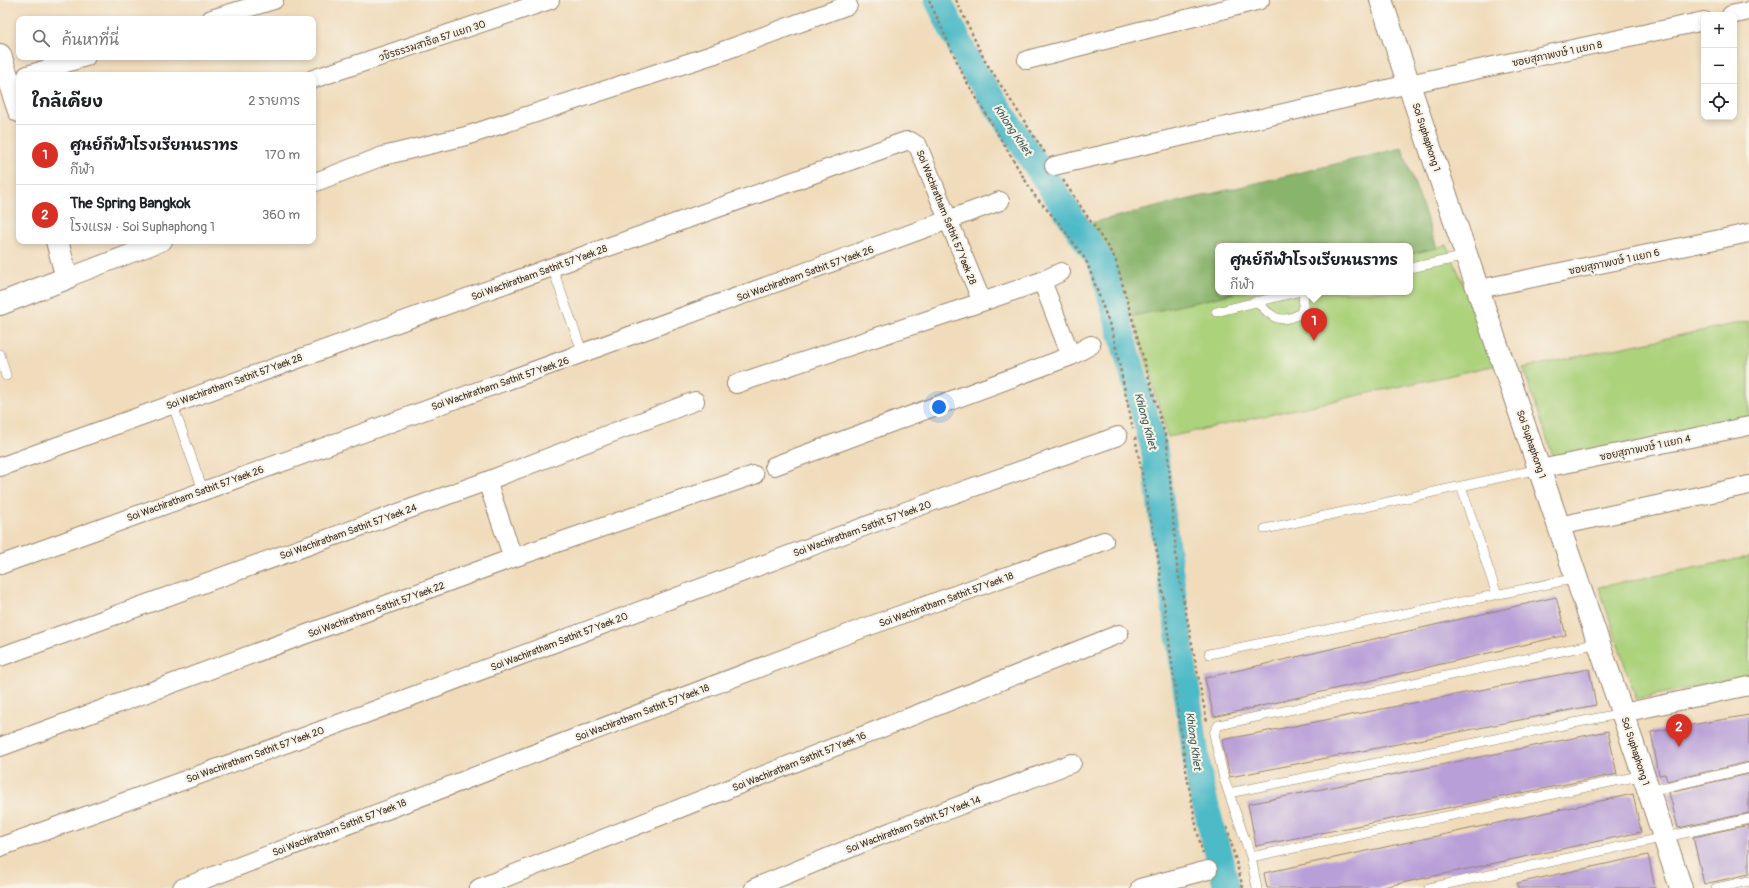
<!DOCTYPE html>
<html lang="th">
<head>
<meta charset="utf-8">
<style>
	:root { --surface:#fff; --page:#f6f6f6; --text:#202124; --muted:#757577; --line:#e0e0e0; --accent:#d93025 }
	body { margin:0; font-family:Pangolin,"Playpen Sans Thai",sans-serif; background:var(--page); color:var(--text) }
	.controls { position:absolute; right:12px; top:12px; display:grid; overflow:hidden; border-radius:8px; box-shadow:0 2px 6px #0003 }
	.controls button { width:36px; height:36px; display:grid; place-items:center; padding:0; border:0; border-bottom:1px solid var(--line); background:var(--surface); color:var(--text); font:20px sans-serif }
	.you { position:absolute; left:939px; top:407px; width:14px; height:14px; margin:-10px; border:3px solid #fff; border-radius:50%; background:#1a73e8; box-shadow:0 0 0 6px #1a73e833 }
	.badge { display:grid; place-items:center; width:26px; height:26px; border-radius:50%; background:var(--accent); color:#fff; font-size:13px; font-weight:700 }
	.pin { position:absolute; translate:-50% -33px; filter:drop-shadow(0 1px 2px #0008) }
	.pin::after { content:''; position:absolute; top:21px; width:14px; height:12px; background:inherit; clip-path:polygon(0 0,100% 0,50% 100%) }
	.popup { position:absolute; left:1215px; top:243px; width:198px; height:52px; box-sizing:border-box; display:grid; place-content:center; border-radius:8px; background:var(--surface); filter:drop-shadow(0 1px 3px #0005); font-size:13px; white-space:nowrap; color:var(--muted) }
	.popup b { font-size:15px; color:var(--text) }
	.popup::after { content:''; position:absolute; left:50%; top:100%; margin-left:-8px; border:8px solid transparent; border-top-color:var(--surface) }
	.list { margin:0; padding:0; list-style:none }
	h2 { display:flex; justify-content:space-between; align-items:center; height:52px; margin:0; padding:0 16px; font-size:17px }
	h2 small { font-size:13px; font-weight:400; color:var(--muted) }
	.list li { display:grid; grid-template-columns:26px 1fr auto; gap:12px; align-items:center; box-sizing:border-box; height:60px; padding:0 16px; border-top:1px solid var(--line) }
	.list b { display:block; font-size:15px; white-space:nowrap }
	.list p { margin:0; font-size:13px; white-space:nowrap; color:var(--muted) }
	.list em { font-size:13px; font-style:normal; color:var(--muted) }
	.icon { flex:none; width:22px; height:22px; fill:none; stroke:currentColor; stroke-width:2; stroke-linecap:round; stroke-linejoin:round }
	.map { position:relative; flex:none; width:1749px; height:888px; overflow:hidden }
	.search { position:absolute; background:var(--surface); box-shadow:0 2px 6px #0003; left:16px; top:16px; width:300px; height:44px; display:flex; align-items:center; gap:10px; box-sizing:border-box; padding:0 14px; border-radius:8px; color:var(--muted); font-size:15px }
	.panel { position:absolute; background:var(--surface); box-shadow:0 2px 6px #0003; left:16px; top:72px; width:300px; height:172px; border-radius:8px }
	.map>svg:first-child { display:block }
</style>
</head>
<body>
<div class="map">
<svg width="1749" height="888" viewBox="0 0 1749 888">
	<rect width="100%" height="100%" fill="#f7f3e8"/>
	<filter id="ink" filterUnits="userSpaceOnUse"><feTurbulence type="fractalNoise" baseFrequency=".025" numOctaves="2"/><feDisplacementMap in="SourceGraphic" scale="8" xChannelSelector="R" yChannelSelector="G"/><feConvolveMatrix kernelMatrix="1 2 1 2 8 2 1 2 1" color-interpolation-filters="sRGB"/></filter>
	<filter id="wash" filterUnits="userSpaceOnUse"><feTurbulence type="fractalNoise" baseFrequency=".012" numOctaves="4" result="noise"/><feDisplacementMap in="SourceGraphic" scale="16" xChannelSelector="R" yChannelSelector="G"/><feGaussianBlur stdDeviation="0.9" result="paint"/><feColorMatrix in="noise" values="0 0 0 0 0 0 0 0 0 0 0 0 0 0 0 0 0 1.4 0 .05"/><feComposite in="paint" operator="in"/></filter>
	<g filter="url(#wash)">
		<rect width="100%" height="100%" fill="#f0dcbb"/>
		<path fill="#acd27c" stroke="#747e4d" d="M1447 245 1497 365 1168 437 1133 316 1240 292H1410V254Z
			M1749 321V419L1554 459 1523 368Z
			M1749 557V676L1636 699 1599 587Z"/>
		<path fill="#89b46c" stroke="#626f45" d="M1402 148 1437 248 1410 254V246H1218V292H1240L1133 316 1118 303 1105 260 1082 225Z"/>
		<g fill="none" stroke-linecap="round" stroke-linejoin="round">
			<path stroke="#4dbac7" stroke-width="27" d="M938 0 971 67 1102 264 1154 448 1165 538 1200 784 1227 888"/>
		</g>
		<g id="blocks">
			<path fill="#b89fd8" d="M1556 597 1566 635 1214 717 1205 678Z
				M1589 669 1596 705 1230 777 1222 740Z
				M1749 715V762L1667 781 1665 774 1659 775 1651 732Z
				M1608 731 1617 774 1256 846 1248 804Z
				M1749 774V813L1678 828 1669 792Z
				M1633 794 1641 832 1378 888H1267L1264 873Z
				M1749 825V874L1704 884 1693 837Z
				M1648 855 1655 888H1518L1517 883Z"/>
		</g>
	</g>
	<g filter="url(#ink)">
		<use href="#blocks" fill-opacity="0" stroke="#96836c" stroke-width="1"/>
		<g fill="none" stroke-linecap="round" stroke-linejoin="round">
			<defs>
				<path id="service" d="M552 267 583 354
					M1410 268 1467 256
					M1257 301C1271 318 1281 325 1301 313L1303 306 1304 292
					M1216 312 1297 292
					M0 354 6 376
					M172 403 203 490
					M1461 486 1497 595
					M1265 529 1539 469
					M1209 654 1577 578
					M1649 791 1749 768
					M1229 793 1623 713
					M1251 857 1644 775
					M1257 888 1251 857 1224 779 1214 734 1216 729 1219 725 1599 643
					M1429 888 1749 819
					M1716 888 1749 881"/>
				<path id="minor" d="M1731 15 1749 11
					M211 19 274 0
					M1027 60 1260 0
					M27 75 86 57
					M313 79 550 0
					M1054 166 1409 84 1704 21
					M313 183 383 156 466 136 712 55 848 5
					M67 278 163 241
					M1042 281 1071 356
					M1479 289 1749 233
					M736 384 982 302 1042 281 1061 272
					M774 466 1071 356 1091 345
					M0 467 552 267 906 141H910L918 146 982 302
					M1540 469 1749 426
					M487 481 513 558
					M1559 526 1749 485
					M0 565C333 442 667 323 1000 201
					M0 657 487 481 695 401
					M1623 713 1749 686
					M0 747 513 558 754 475
					M0 847 301 738 906 511 1118 436
					M182 888 853 632 1104 541
					M479 888 1119 634
					M754 888 892 831 1072 763
					M1140 888 1208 870"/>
				<path id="tertiary" d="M1381 0C1478 297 1583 591 1681 888
					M0 55 19 111
					M0 304 67 278 57 241"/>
			</defs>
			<use href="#service" stroke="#96836c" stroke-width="10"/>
			<use href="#minor" stroke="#96836c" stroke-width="20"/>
			<use href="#tertiary" stroke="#96836c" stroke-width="24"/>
			<path stroke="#96836c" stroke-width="2.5" stroke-dasharray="3 3" stroke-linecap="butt" d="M929 0 964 77 1034 195 1059 223 1086 260 1113 334 1133 429
				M956 0 985 61 1045 153
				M1063 180 1115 258 1167 442 1177 566 1207 722
				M1135 437 1158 557 1186 770 1197 830 1203 854
				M1227 827 1243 888"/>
			<use href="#service" stroke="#fff" stroke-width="9"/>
			<use href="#minor" stroke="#fff" stroke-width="18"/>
			<use href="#tertiary" stroke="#fff" stroke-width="22"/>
		</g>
	</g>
	<g text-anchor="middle" stroke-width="4" stroke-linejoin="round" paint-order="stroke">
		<g font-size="10" fill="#3b2a1e" stroke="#f7f3e8">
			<text transform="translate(432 40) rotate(-18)" y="4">วชิรธรรมสาธิต 57 แยก 30</text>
			<text transform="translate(1557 53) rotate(-12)" y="4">ซอยสุภาพงษ์ 1 แยก 8</text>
			<text transform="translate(1427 137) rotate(72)" y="4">Soi Suphaphong 1</text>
			<text transform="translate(947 217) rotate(68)" y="4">Soi Wachiratham Sathit 57 Yaek 28</text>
			<text transform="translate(1614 261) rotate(-12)" y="4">ซอยสุภาพงษ์ 1 แยก 6</text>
			<text transform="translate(539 272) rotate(-20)" y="4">Soi Wachiratham Sathit 57 Yaek 28</text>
			<text transform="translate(805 273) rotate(-20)" y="4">Soi Wachiratham Sathit 57 Yaek 26</text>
			<text transform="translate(234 381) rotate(-20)" y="4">Soi Wachiratham Sathit 57 Yaek 28</text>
			<text transform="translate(500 383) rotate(-19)" y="4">Soi Wachiratham Sathit 57 Yaek 26</text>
			<text transform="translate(1532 444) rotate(71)" y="4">Soi Suphaphong 1</text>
			<text transform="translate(1645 447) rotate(-12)" y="4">ซอยสุภาพงษ์ 1 แยก 4</text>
			<text transform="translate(195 493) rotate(-20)" y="4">Soi Wachiratham Sathit 57 Yaek 26</text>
			<text transform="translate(862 528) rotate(-20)" y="4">Soi Wachiratham Sathit 57 Yaek 20</text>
			<text transform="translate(348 531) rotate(-20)" y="4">Soi Wachiratham Sathit 57 Yaek 24</text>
			<text transform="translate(946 599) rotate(-20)" y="4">Soi Wachiratham Sathit 57 Yaek 18</text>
			<text transform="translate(376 609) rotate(-20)" y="4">Soi Wachiratham Sathit 57 Yaek 22</text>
			<text transform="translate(559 641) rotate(-21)" y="4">Soi Wachiratham Sathit 57 Yaek 20</text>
			<text transform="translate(642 712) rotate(-21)" y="4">Soi Wachiratham Sathit 57 Yaek 18</text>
			<text transform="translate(1636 751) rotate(72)" y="4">Soi Suphaphong 1</text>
			<text transform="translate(255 754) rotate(-20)" y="4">Soi Wachiratham Sathit 57 Yaek 20</text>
			<text transform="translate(799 761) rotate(-22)" y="4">Soi Wachiratham Sathit 57 Yaek 16</text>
			<text transform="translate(913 824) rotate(-21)" y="4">Soi Wachiratham Sathit 57 Yaek 14</text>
			<text transform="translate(339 827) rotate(-21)" y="4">Soi Wachiratham Sathit 57 Yaek 18</text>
		</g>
		<g font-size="11" font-style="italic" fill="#415c59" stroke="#f7f3e8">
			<text transform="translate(1013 130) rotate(56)" y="4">Khlong Khlet</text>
			<text transform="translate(1146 421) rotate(75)" y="4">Khlong Khlet</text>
			<text transform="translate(1194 741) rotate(82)" y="4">Khlong Khlet</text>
		</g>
	</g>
</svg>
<div class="controls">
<button>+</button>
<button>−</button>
<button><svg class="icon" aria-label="locate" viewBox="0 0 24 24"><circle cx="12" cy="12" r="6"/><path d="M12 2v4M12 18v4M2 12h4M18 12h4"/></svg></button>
</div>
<div class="you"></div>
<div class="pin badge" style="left:1314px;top:341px">1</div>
<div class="popup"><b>ศูนย์กีฬาโรงเรียนนราทร</b>กีฬา</div>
<div class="pin badge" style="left:1679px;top:747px">2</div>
<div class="search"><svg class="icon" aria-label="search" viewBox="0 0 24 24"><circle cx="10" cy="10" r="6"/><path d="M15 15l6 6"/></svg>ค้นหาที่นี่</div>
<section class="panel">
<h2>ใกล้เคียง<small>2 รายการ</small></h2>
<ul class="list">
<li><span class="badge">1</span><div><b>ศูนย์กีฬาโรงเรียนนราทร</b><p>กีฬา</p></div><em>170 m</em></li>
<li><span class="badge">2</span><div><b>The Spring Bangkok</b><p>โรงแรม · Soi Suphaphong 1</p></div><em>360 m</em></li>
</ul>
</section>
</div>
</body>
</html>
